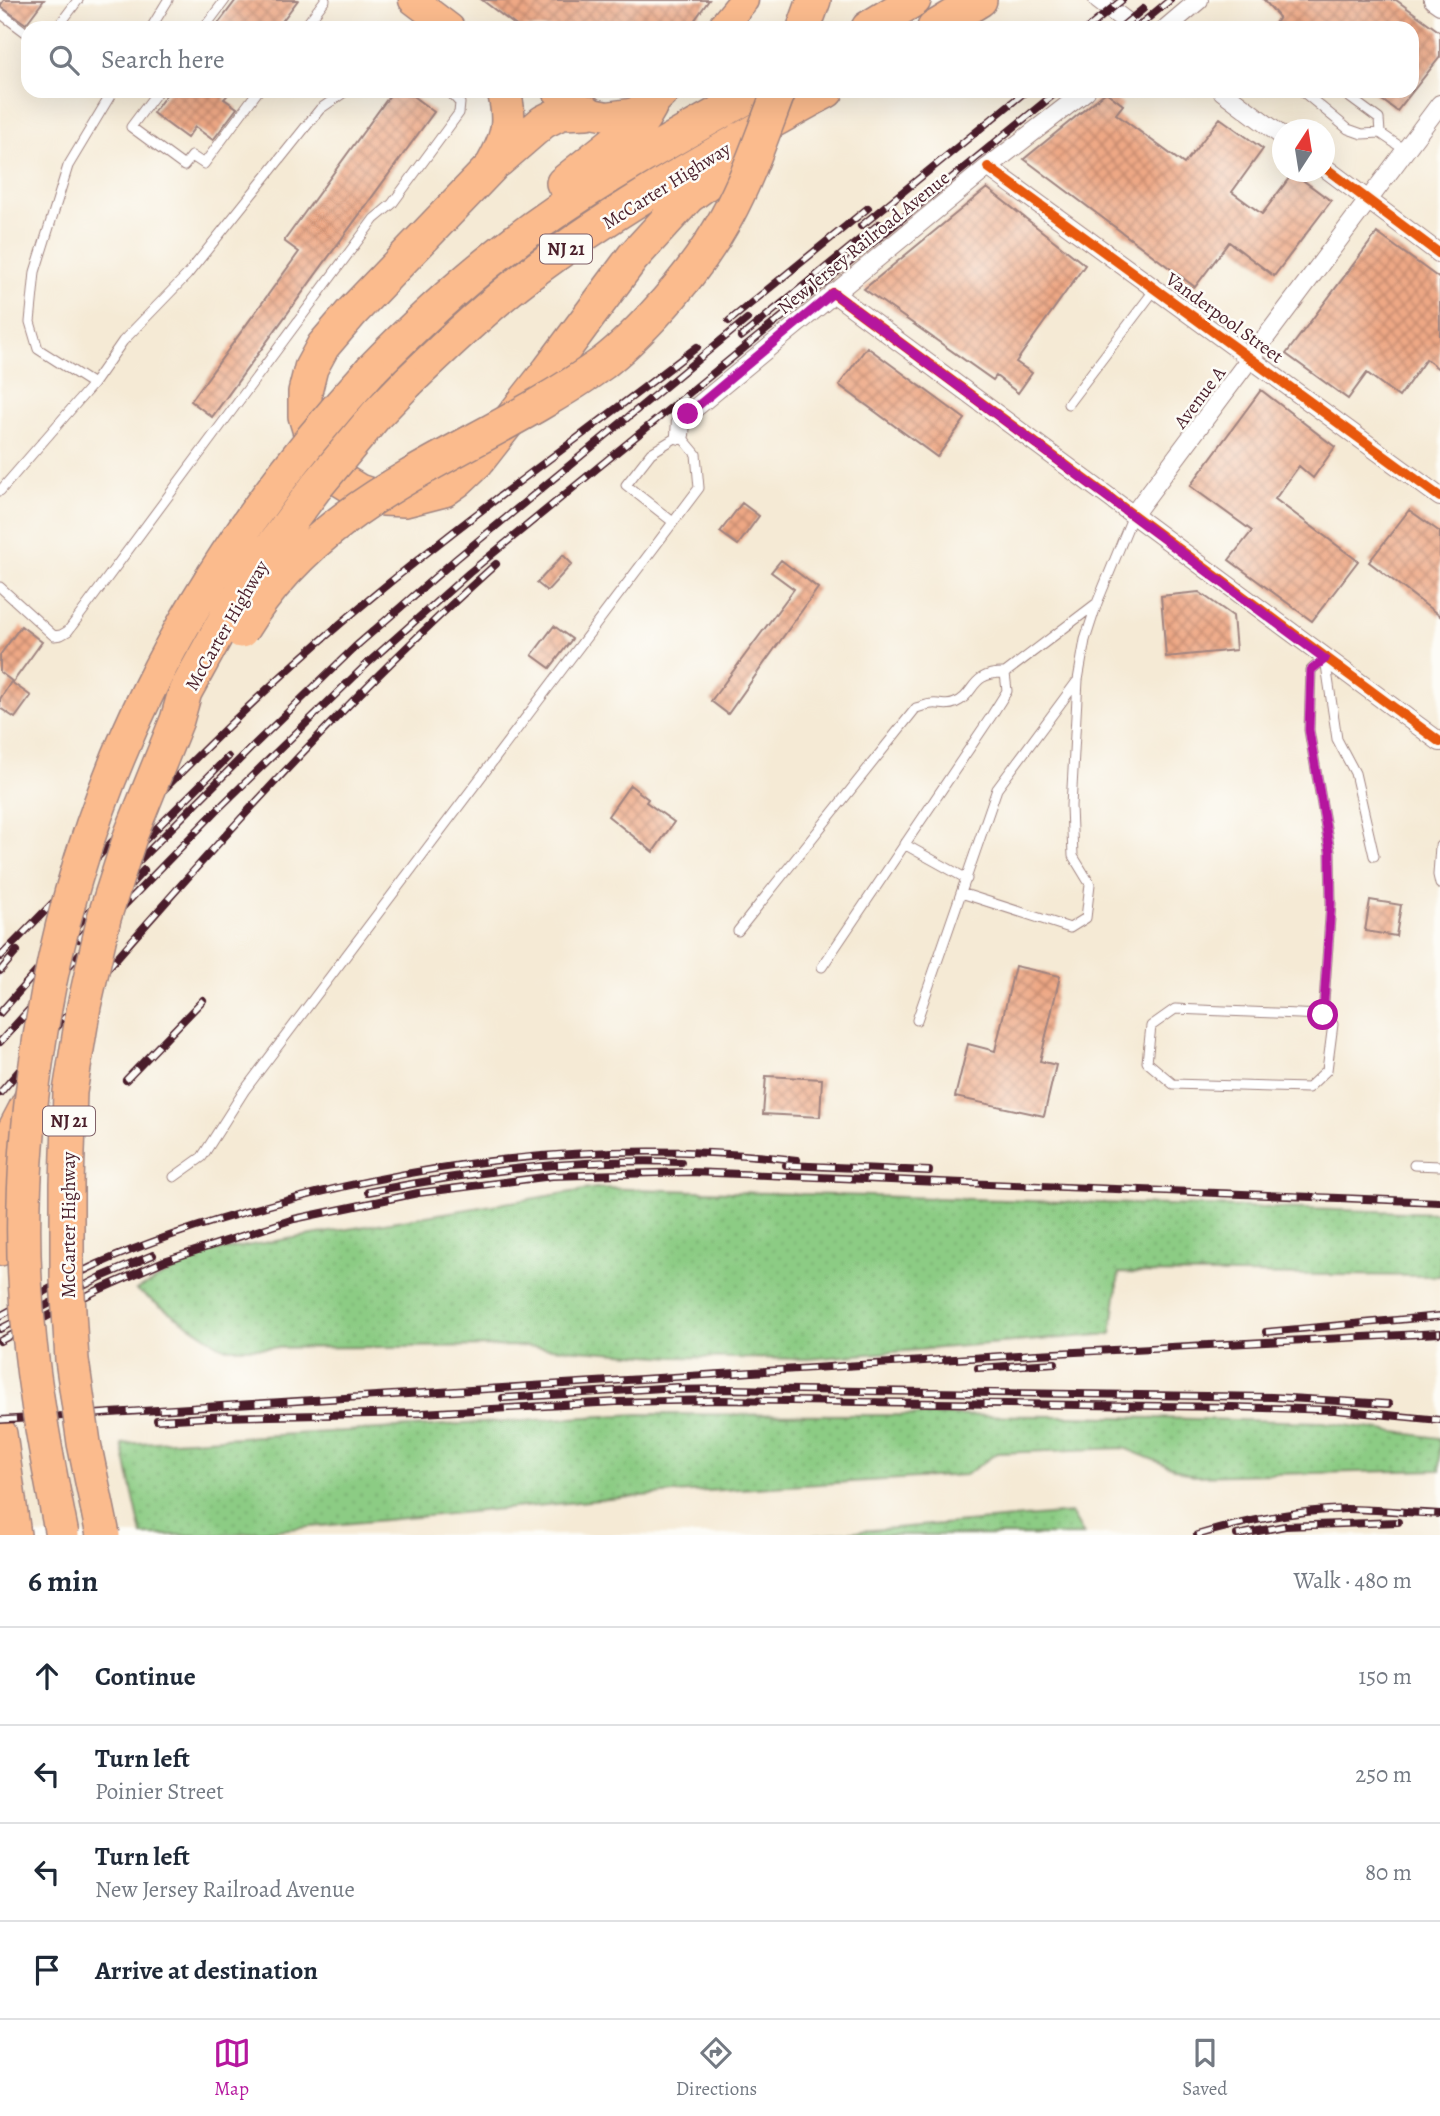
<!DOCTYPE html>
<html lang="en">
<head>
<meta charset="utf-8">
<style>
	:root { --surface:#fff; --page:#f2f2f3; --text:#1f2937; --muted:#747a83; --line:#e0e1e3; --accent:#b5179e }
	body { margin:0; font-family:Alegreya,serif; background:var(--page); color:var(--text) }
	.compass { position:absolute; left:1272px; top:119px; width:63px; height:63px; border-radius:50%; background:var(--surface); box-shadow:0 7px 28px #0002; rotate:12deg }
	.stop { position:absolute; width:21px; height:21px; margin:-16px; border:5px solid #b5179e; border-radius:50%; background:#fff }
	.stop.end { background:#b5179e; border-color:#fff; box-shadow:0 2px 7px #0008 }
	.list { margin:0; padding:0; list-style:none }
	h2 { display:flex; justify-content:space-between; align-items:center; height:91px; margin:0; padding:0 28px; font-size:30px }
	h2 small { font-size:23px; font-weight:400; color:var(--muted) }
	.list li { display:grid; grid-template-columns:46px 1fr auto; gap:21px; align-items:center; box-sizing:border-box; height:98px; padding:0 28px; border-top:2px solid var(--line) }
	.list b { display:block; font-size:26px; white-space:nowrap }
	.list p { margin:0; font-size:23px; white-space:nowrap; color:var(--muted) }
	.list em { font-size:23px; font-style:normal; color:var(--muted) }
	.icon { flex:none; width:38px; height:38px; fill:none; stroke:currentColor; stroke-width:2; stroke-linecap:round; stroke-linejoin:round }
	.map { position:relative; flex:none; width:1440px; height:1535px; overflow:hidden }
	.search { position:absolute; background:var(--surface); box-shadow:0 7px 28px #0002; left:21px; right:21px; top:21px; height:77px; display:flex; align-items:center; gap:18px; box-sizing:border-box; padding:0 24px; border-radius:21px; color:var(--muted); font-size:26px }
	.sheet { height:483px; background:var(--surface) }
	nav { display:flex; justify-content:space-around; align-items:center; box-sizing:border-box; height:98px; border-top:2px solid var(--line); background:var(--surface); font-size:19px; color:var(--muted) }
	nav a { display:grid; justify-items:center; gap:4px }
	nav .on { color:var(--accent) }
	.map>svg:first-child { display:block }
</style>
</head>
<body>
<div class="map">
<svg width="1440" height="1535" viewBox="0 0 1440 1535">
	<defs>
		<pattern id="grass-dots" width="8" height="8" patternUnits="userSpaceOnUse" patternTransform="scale(1.75)"><rect width="8" height="8" fill="#8ccc84"/><path d="M2 2h.1M6 6h.1" fill="none" stroke="#7aaf72" stroke-width="1.8" stroke-linecap="round"/></pattern>
		<pattern id="building-cross-hatch" width="8" height="8" patternUnits="userSpaceOnUse" patternTransform="scale(1.75)"><rect width="8" height="8" fill="#eea885"/><path d="M0 0l8 8M0 8l8-8" fill="none" stroke="#c3886d"/></pattern>
	</defs>
	<rect width="100%" height="100%" fill="#fdfcf7"/>
	<filter id="ink" filterUnits="userSpaceOnUse"><feTurbulence type="fractalNoise" baseFrequency=".0143" numOctaves="2"/><feDisplacementMap in="SourceGraphic" scale="14" xChannelSelector="R" yChannelSelector="G"/><feConvolveMatrix kernelMatrix="1 2 1 2 8 2 1 2 1" color-interpolation-filters="sRGB"/></filter>
	<filter id="wash" filterUnits="userSpaceOnUse"><feTurbulence type="fractalNoise" baseFrequency=".00686" numOctaves="4" result="noise"/><feDisplacementMap in="SourceGraphic" scale="28" xChannelSelector="R" yChannelSelector="G"/><feGaussianBlur stdDeviation="1.57" result="paint"/><feColorMatrix in="noise" values="0 0 0 0 0 0 0 0 0 0 0 0 0 0 0 0 0 1.4 0 .05"/><feComposite in="paint" operator="in"/></filter>
	<g filter="url(#wash)">
		<rect width="100%" height="100%" fill="#f5ead5"/>
		<path fill="url(#grass-dots)" stroke="#6b7658" stroke-width="2" d="M596 1188 1440 1213V1276L1119 1273 1111 1334 808 1359 674 1357 523 1346 224 1348 136 1290 210 1252Z
			M638 1414 1069 1416 1322 1422 1440 1438V1470L1193 1476 1124 1448 997 1453 965 1475 674 1493 224 1535H142L122 1444Z
			M1071 1513 1084 1535H812Z"/>
		<g id="blocks">
			<path fill="url(#building-cross-hatch)" d="M4 0H44L26 24 0 6Z
				M236 0H298L277 28H215Z
				M482 0H709L689 28H519Z
				M1264 0H1396L1440 32V57L1397 111 1370 91H1412V28H1272L1279 17Z
				M169 91H231L224 99 237 108 213 140 195 127 187 138 153 113Z
				M393 91H406L434 112 212 417 191 401 299 252 284 241Z
				M1106 92 1123 105 1116 114 1184 164 1220 118 1263 149 1232 192 1262 214 1293 173 1331 201 1274 276 1229 242 1195 287 1024 159Z
				M987 188 1085 265 1016 362 1032 373 1018 393 996 376 993 380 864 289Z
				M1377 233 1440 279V370L1426 359 1399 397 1367 373 1348 399 1286 354Z
				M867 347 965 419 937 457 839 385Z
				M1261 390 1335 447 1313 478 1299 466 1275 499 1358 561 1312 621 1229 560 1252 531 1190 486Z
				M742 503 759 516 738 545 720 532Z
				M1409 510 1440 532V616L1369 562Z
				M563 555 572 564 547 591 537 583Z
				M781 560 818 588 728 714 711 701 794 589 771 572Z
				M1199 592 1233 616 1236 650 1166 657 1161 596Z
				M21 626 42 642 13 682 0 672V655Z
				M554 626 572 639 550 668 532 655Z
				M11 682 31 696 15 718 0 708V699Z
				M630 785 648 799 646 802 674 822 653 852 608 816Z
				M1370 900 1401 905 1396 936 1365 931Z
				M1015 966 1060 976 1040 1061 1056 1065 1044 1116 955 1097 968 1044 995 1051Z
				M766 1076 822 1079 820 1117 763 1114Z"/>
		</g>
	</g>
	<g filter="url(#ink)">
		<use href="#blocks" fill-opacity="0" stroke="#a08480" stroke-width="2"/>
		<g fill="none" stroke-linecap="round" stroke-linejoin="round">
			<defs>
				<path id="lane" d="M0 13 28 34
					M57 28 78 0
					M151 28 168 0
					M204 28 225 0
					M304 28 325 0
					M158 91 131 127 184 166 192 156 204 164 258 91
					M1302 91 1348 129 1362 134 1380 133 1405 150
					M1341 91 1379 119 1380 133
					M93 384 38 349 30 322 35 272 68 166 113 91
					M1068 404 1156 288
					M0 491 93 384 123 341 187 275 320 109 346 91
					M0 587 54 636 61 635 68 631 374 219 392 204 459 113 460 103 449 91
					M1078 680 997 789 961 893 1070 928 1086 918 1090 884 1073 856 1071 806 1078 680 1085 640 1097 603 1133 515
					M904 844 967 879
					M1440 846 1438 875 1440 884
					M738 931 916 708C921 707 927 704 932 704 941 703 947 707 955 703 976 695 969 672 1005 673
					M822 967 990 718 1007 691 1005 673 1097 603
					M1323 1015 1333 1024 1327 1070 1308 1088 1173 1084 1147 1062 1151 1026 1175 1009 1323 1015 1331 904 1330 851 1309 730 1311 670 1325 658 1337 739 1355 773 1374 856
					M917 1020 961 893
					M1414 1165 1440 1166
					M174 1177 202 1157 244 1091 699 488 696 454 680 435 651 453 626 485 673 522"/>
				<path id="street" d="M1098 0 1135 28
					M1433 0 1440 5
					M1166 28 1199 0
					M1222 91 1282 136
					M988 167 1440 497
					M1324 167 1440 254
					M833 293 1440 742
					M680 435 681 420 688 414 988 167 1086 91
					M1133 515 1440 104"/>
				<path id="primary" d="M413 0 450 28
					M721 28 744 0
					M557 91 587 112 607 116 630 113 650 107 666 91"/>
				<path id="highway" d="M804 28 814 0
					M868 28 914 0
					M934 28 980 0
					M504 91C512 124 508 137 492 166L352 312 323 346 311 368 305 392V416L312 439 322 460 341 480 359 491 383 499 405 500 444 490 458 480 477 462 549 370 633 257 688 197 714 178 740 139
					M498 161 543 122 561 113 587 112
					M563 183 643 119 650 107
					M371 370C412 328 455 288 501 252 580 189 670 141 758 91
					M408 382C446 345 485 308 527 276 620 205 724 148 827 91
					M0 1249 8 1142 31 1098
					M0 1434 14 1535"/>
			</defs>
			<use href="#lane" stroke="#a08480" stroke-width="11"/>
			<use href="#street" stroke="#a08480" stroke-width="20"/>
			<use href="#primary" stroke="#a08480" stroke-width="31"/>
			<use href="#highway" stroke="#a08480" stroke-width="36"/>
			<use href="#lane" stroke="#fff" stroke-width="9"/>
			<use href="#street" stroke="#fff" stroke-width="18"/>
			<use href="#primary" stroke="#fbbb8d" stroke-width="28"/>
			<use href="#highway" stroke="#fbbb8d" stroke-width="33"/>
			<defs>
				<path id="rail" d="M1088 28 1122 0
					M1120 28 1143 9
					M1136 28 1170 0
					M861 226 1026 91
					M729 321 868 208
					M741 337 879 224
					M136 849 228 757
					M79 939 144 870
					M0 957C104 851 205 743 317 644 437 538 570 446 697 347
					M0 971 17 951
					M0 1013 96 904 255 744 355 647 456 559 747 319
					M0 1042 112 918 216 811 369 662 469 573 1058 91
					M126 1080 203 1000
					M0 1093C158 909 316 725 496 564
					M786 1165 929 1171
					M368 1192C471 1172 576 1158 681 1162
					M0 1316C32 1299 65 1279 98 1264 159 1237 224 1217 289 1200 455 1156 627 1140 797 1160
					M0 1329 101 1277 153 1255
					M1266 1332 1440 1316
					M0 1341 96 1291 164 1261 294 1219 418 1193 552 1176 690 1172 1440 1202
					M978 1368 1055 1363
					M669 1390 729 1389 1272 1397 1389 1404
					M503 1398 678 1387
					M217 1417 422 1413 616 1402 720 1400 1233 1407 1335 1410 1440 1420
					M0 1420 1018 1355 1440 1333
					M157 1420 227 1416
					M1197 1535C1245 1521 1297 1510 1347 1509 1378 1509 1409 1513 1440 1514
					M1237 1535 1285 1526 1398 1522"/>
			</defs>
			<use href="#rail" stroke="#4a1f2b" stroke-width="8"/>
			<use href="#rail" stroke="#fdfcf7" stroke-width="5" stroke-dasharray="16" stroke-linecap="butt"/>
			<defs>
				<path id="highway-bridge" d="M241 631C327 488 477 454 603 363 621 349 638 332 653 316 681 286 706 254 726 218 748 178 763 133 779 91
					M62 1535C45 1450 29 1366 25 1279 21 1208 26 1135 36 1064 73 792 187 572 371 370
					M103 1535 84 1443 72 1360 67 1279V1183L70 1092 84 1006 104 918 131 834 177 720 185 692 229 612 262 560 316 487 376 415 408 382"/>
			</defs>
			<use href="#highway-bridge" stroke="#a08480" stroke-width="36" stroke-linecap="butt"/>
			<use href="#highway-bridge" stroke="#fbbb8d" stroke-width="33"/>
			<defs>
				<path id="cycleway" d="M988 167 1440 497
					M1324 167 1440 254
					M833 293 1440 742"/>
			</defs>
			<use href="#cycleway" stroke="#fdfcf7" stroke-width="15"/>
			<use href="#cycleway" stroke="#e8590c" stroke-width="10"/>
		</g>
	</g>
	<g fill="none" stroke-linecap="round" stroke-linejoin="round" filter="url(#ink)">
		<path stroke="#b5179e" stroke-width="9" d="M688 414 833 293 1325 659 1311 670 1309 730 1330 851 1331 904 1323 1015"/>
	</g>
	<g text-anchor="middle" stroke-width="5" stroke-linejoin="round" paint-order="stroke">
		<g fill="#fdfcf7" stroke="#806168" stroke-width="2">
			<rect x="540" y="234.5" width="52" height="29" rx="5"/>
			<rect x="43" y="1106.5" width="52" height="29" rx="5"/>
		</g>
		<g font-size="18" font-weight="bold" fill="#4a1f2b">
			<text x="566" y="255">NJ 21</text>
			<text x="69" y="1127">NJ 21</text>
		</g>
		<g font-size="19" fill="#4a1f2b" stroke="#fdfcf7">
			<text transform="translate(666 185) rotate(-32)" y="7">McCarter Highway</text>
			<text transform="translate(863 242) rotate(-39)" y="7">New Jersey Railroad Avenue</text>
			<text transform="translate(1225 317) rotate(36)" y="7">Vanderpool Street</text>
			<text transform="translate(1199 397) rotate(-53)" y="7">Avenue A</text>
			<text transform="translate(226 625) rotate(-60)" y="7">McCarter Highway</text>
			<text transform="translate(68 1225) rotate(-90)" y="7">McCarter Highway</text>
		</g>
	</g>
</svg>
<svg class="compass" viewBox="-18 -18 36 36"><path d="M0-13l5 13h-10z" fill="#e53935"/><path d="M0 13l5-13h-10z" fill="#747a83"/></svg>
<div class="stop" style="left:1323px;top:1015px"></div>
<div class="stop end" style="left:688px;top:414px"></div>
<div class="search"><svg class="icon" aria-label="search" viewBox="0 0 24 24"><circle cx="10" cy="10" r="6"/><path d="M15 15l6 6"/></svg>Search here</div>
</div>
<section class="sheet">
<h2>6 min<small>Walk · 480 m</small></h2>
<ul class="list">
<li><svg class="icon" aria-label="ahead" viewBox="0 0 24 24"><path d="M12 20V5M6 11l6-6 6 6"/></svg><div><b>Continue</b></div><em>150 m</em></li>
<li><svg class="icon" aria-label="left" viewBox="0 0 24 24"><path d="M17 20v-9H6M10 6l-5 5 5 5"/></svg><div><b>Turn left</b><p>Poinier Street</p></div><em>250 m</em></li>
<li><svg class="icon" aria-label="left" viewBox="0 0 24 24"><path d="M17 20v-9H6M10 6l-5 5 5 5"/></svg><div><b>Turn left</b><p>New Jersey Railroad Avenue</p></div><em>80 m</em></li>
<li><svg class="icon" aria-label="arrive" viewBox="0 0 24 24"><path d="M6 21V4h12l-3 4 3 4H6"/></svg><div><b>Arrive at destination</b></div></li>
</ul>
</section>
<nav>
<a class="on"><svg class="icon" aria-label="map" viewBox="0 0 24 24"><path d="M3 6l6-2 6 2 6-2v14l-6 2-6-2-6 2zM9 4v14M15 6v14"/></svg>Map</a>
<a><svg class="icon" aria-label="directions" viewBox="0 0 24 24"><path d="M12 3l9 9-9 9-9-9zM9 14v-3h6M13 9l2 2-2 2"/></svg>Directions</a>
<a><svg class="icon" aria-label="saved" viewBox="0 0 24 24"><path d="M7 4h10v16l-5-4-5 4z"/></svg>Saved</a>
</nav>
</body>
</html>
